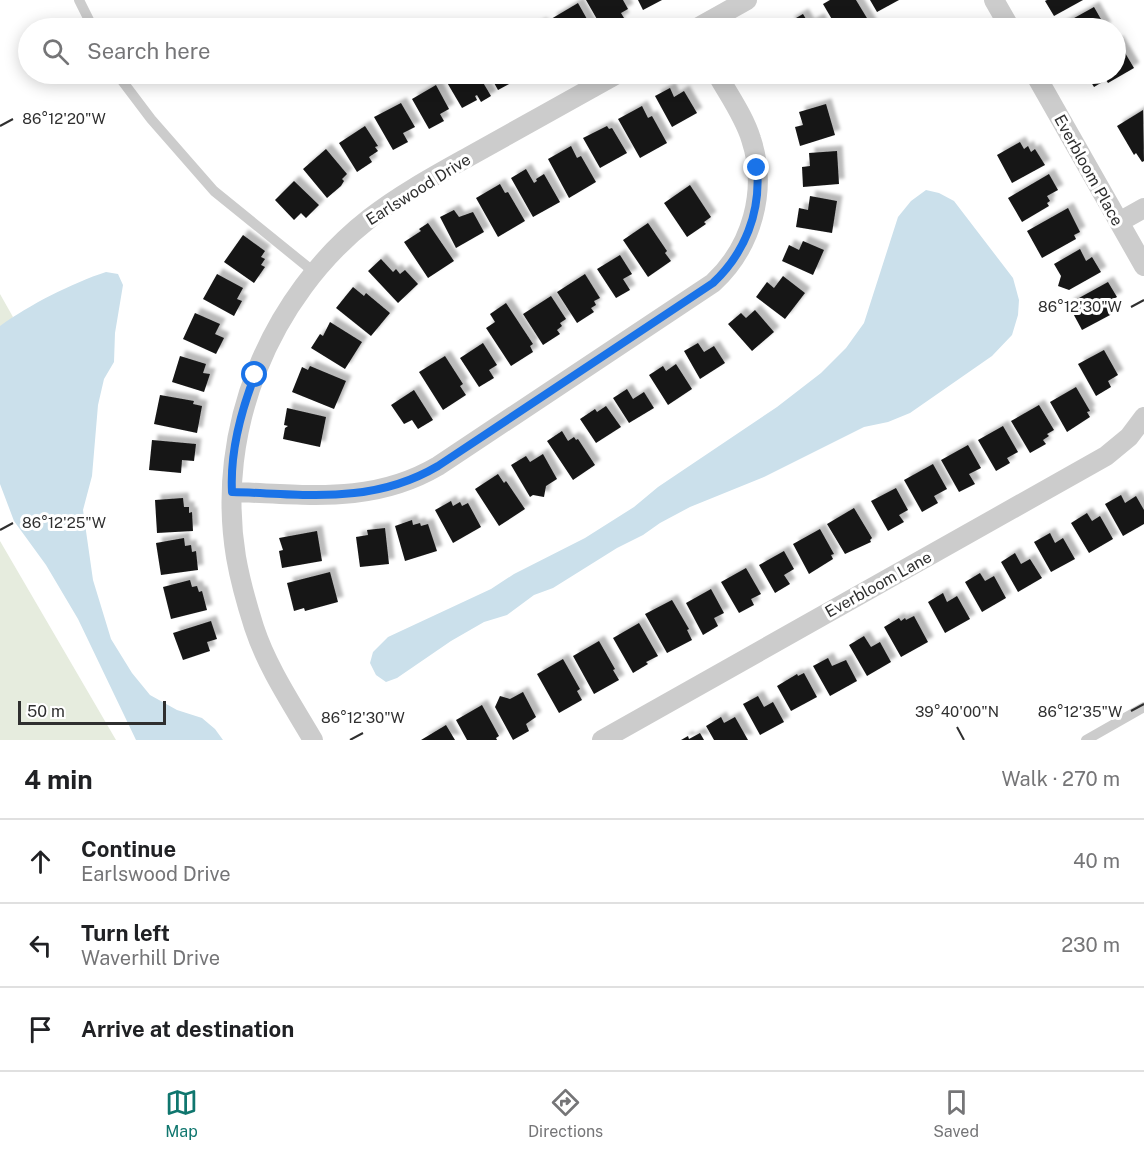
<!DOCTYPE html>
<html lang="en">
<head>
<meta charset="utf-8">
<style>
	:root { --surface:#fff; --page:#f6f6f6; --text:#202124; --muted:#757577; --line:#e0e0e0; --accent:#0f766e }
	body { margin:0; font-family:"Public Sans",sans-serif; background:var(--page); color:var(--text) }
	.scale { position:absolute; left:18px; bottom:15px; width:148px; box-sizing:border-box; padding-left:6px; border:3px solid #2f2f2f; border-top:0; font-size:16px; line-height:21px; white-space:nowrap; color:#2f2f2f; -webkit-text-stroke:4px #fff; paint-order:stroke }
	.stop { position:absolute; width:18px; height:18px; margin:-14px; border:4px solid #1a73e8; border-radius:50%; background:#fff }
	.stop.end { background:#1a73e8; border-color:#fff; box-shadow:0 2px 6px #0008 }
	.list { margin:0; padding:0; list-style:none }
	h2 { display:flex; justify-content:space-between; align-items:center; height:78px; margin:0; padding:0 24px; font-size:26px }
	h2 small { font-size:20px; font-weight:400; color:var(--muted) }
	.list li { display:grid; grid-template-columns:39px 1fr auto; gap:18px; align-items:center; box-sizing:border-box; height:84px; padding:0 24px; border-top:2px solid var(--line) }
	.list b { display:block; font-size:22px; white-space:nowrap }
	.list p { margin:0; font-size:20px; white-space:nowrap; color:var(--muted) }
	.list em { font-size:20px; font-style:normal; color:var(--muted) }
	.icon { flex:none; width:33px; height:33px; fill:none; stroke:currentColor; stroke-width:2; stroke-linecap:round; stroke-linejoin:round }
	.map { position:relative; flex:none; width:1144px; height:740px; overflow:hidden }
	.search { position:absolute; background:var(--surface); box-shadow:0 3px 15px #0003; left:18px; right:18px; top:18px; height:66px; display:flex; align-items:center; gap:15px; box-sizing:border-box; padding:0 21px; border-radius:33px; color:var(--muted); font-size:22px }
	.sheet { height:330px; background:var(--surface) }
	nav { display:flex; justify-content:space-around; align-items:center; box-sizing:border-box; height:84px; border-top:2px solid var(--line); background:var(--surface); font-size:16px; color:var(--muted) }
	nav a { display:grid; justify-items:center; gap:3px }
	nav .on { color:var(--accent) }
	.map>svg:first-child { display:block }
</style>
</head>
<body>
<div class="map">
<svg width="1144" height="740" viewBox="0 0 1144 740">
	<defs>
		<filter id="shadow"><feDropShadow dx="5.5" dy="-5.5" stdDeviation="1.5" flood-color="#0004"/></filter>
	</defs>
	<rect width="100%" height="100%" fill="#fff"/>
	<path fill="#e6ecde" d="M0 294 13 317 0 330Z
		M0 541 116 740H0Z"/>
	<path fill="#cbe0eb" d="M926 190 939 193 954 201 1013 278 1019 300 1018 315 1012 335 992 356 910 413 888 422 864 427 764 477 690 507 660 523 643 535 617 548 553 588 534 595 507 615 484 622 451 641 397 678 386 682 376 675 370 663 373 652 388 637 491 589 514 574 585 538 634 507 658 487 777 407 821 373 846 348 864 323 898 217 911 201Z
		M106 272 118 274 123 285 115 333 114 362 104 379 98 405 92 476 83 510 93 580 111 639 132 673 150 695 177 710 202 718 215 729 223 740H136L78 619 46 565 14 521 0 484V326C29 305 72 283 106 272Z"/>
	<path fill="#161616" filter="url(#shadow)" d="M586 0H623L628 9 621 13 624 18 618 21 620 24 613 28H602Z
		M638 0H662L643 10Z
		M830 0H856L873 28H837L823 4Z
		M870 0H899L877 12Z
		M1047 0H1083L1054 16 1045 1Z
		M578 3 592 28H556L551 19Z
		M1094 7 1106 28H1059L1058 27Z
		M803 14 809 24 819 19 824 28H792L789 22Z
		M541 23 545 28H531Z
		M1118 41 1134 68 1108 83 1106 80 1094 87 1086 74H1116V42Z
		M442 74H478L491 96 481 102 477 95 475 96 477 100 462 108Z
		M489 74H516L510 77 513 82 498 90Z
		M770 74H791L775 83Z
		M436 85 449 109 440 114 444 121 429 129 412 99Z
		M670 88 674 97 684 91 697 113 672 127 655 96Z
		M401 103 415 127 403 133 408 142 393 150 374 117Z
		M826 104 835 135 800 146 795 127 803 125 799 112Z
		M642 106 648 118 652 116 667 143 640 158 618 119Z
		M1143 110 1144 161 1142 162 1136 153 1134 155 1117 126Z
		M365 126 378 146 375 147 378 151 369 157 372 162 357 172 339 143Z
		M607 126 609 129 612 128 627 153 600 168 583 138Z
		M1020 142 1024 149 1028 146 1031 152 1035 149 1045 165 1012 183 997 155Z
		M571 146 577 158 581 156 596 182 569 198 548 159Z
		M326 149 347 174 342 179 344 181 341 186 327 198 303 169Z
		M837 151 839 184 803 187 802 167 810 166 809 153Z
		M526 169 534 183 537 181 536 179 544 174 560 202 533 217 511 178Z
		M1049 174 1058 190 1047 196 1050 201 1047 203 1049 206 1022 222 1008 198Z
		M294 181 319 205 306 218 301 213 294 220 275 200Z
		M500 184 505 193 508 192 525 221 498 237 476 198Z
		M690 185 711 217 704 222 706 224 687 237 664 203Z
		M810 196 837 201 832 233 796 227 799 208 808 210Z
		M1068 208 1080 232 1074 235 1076 239 1042 258 1027 231Z
		M454 210 459 217 473 212 484 232 456 248 440 217Z
		M428 223 454 261 428 278 404 242 421 231 419 229Z
		M648 223 667 251 665 253 671 261 648 277 623 240Z
		M243 235 265 251 261 257 265 259 261 265 265 267 254 283 224 262Z
		M803 241 824 250 813 275 782 261 789 245 799 250Z
		M1080 249 1086 261 1092 257 1101 272 1069 290 1058 286 1061 276 1054 264Z
		M620 255 632 274 623 279 630 290 616 298 597 269Z
		M381 259 393 272 396 269 400 274 405 270 418 284 398 303 368 271Z
		M217 274 243 288 237 299 242 301 234 316 203 299Z
		M585 274 600 298 594 301 596 305 591 308 594 312 577 323 557 292Z
		M783 276 805 293 785 319 756 297 767 282 774 288Z
		M1108 282 1117 297 1106 303 1112 314 1082 330 1068 304Z
		M353 287 364 296 366 293 390 313 371 336 336 308Z
		M551 296 566 319 560 323 562 326 557 330 560 334 543 345 523 314Z
		M506 303 533 344 530 346 533 352 511 366 486 328 495 322 490 314Z
		M755 310 774 332 752 351 728 324 741 313 746 318Z
		M195 313 220 324 215 334 224 338 216 354 183 339Z
		M330 322 362 342 345 369 311 348 320 334 323 336Z
		M483 343 497 365 489 370 494 378 479 387 460 358Z
		M698 343 704 352 714 346 725 363 700 379 684 351Z
		M1104 350 1118 375 1108 381 1111 387 1096 396 1078 364Z
		M180 356 206 364 203 373 210 374 204 392 172 382Z
		M445 356 463 384 460 386 466 395 443 410 419 372Z
		M676 364 692 389 668 405 649 375 663 366 666 371Z
		M310 366 346 381 334 409 292 392 302 367 308 370Z
		M1076 387 1090 411 1087 412 1090 417 1067 432 1050 402Z
		M627 389 633 399 644 392 654 408 629 423 613 398Z
		M414 390 433 420 418 429 412 420 404 424 391 405Z
		M160 395 194 401 193 404 202 406 197 433 154 424Z
		M1039 405 1054 430 1047 434 1049 436 1043 440 1046 444 1030 453 1011 421Z
		M606 406 621 427 596 443 580 419 595 409 597 412Z
		M287 408 326 417 320 447 283 439 285 428 288 426 284 425Z
		M1003 426 1018 452 1007 458 1010 463 996 471 978 440Z
		M562 431 568 441 574 437 576 440 578 439 595 465 573 480 547 441Z
		M152 440 196 444 194 461 182 460 181 473 149 470Z
		M968 445 981 468 969 474 975 484 959 492 941 460Z
		M543 454 557 479 546 486 544 497 533 495 530 497 511 465 526 456 530 462Z
		M933 464 947 489 934 496 938 503 922 512 904 480Z
		M498 474 504 483 506 481 525 509 499 526 475 489Z
		M896 488 908 510 899 515 904 522 888 531 871 501Z
		M1121 495 1125 503 1136 496 1144 510V524L1123 536 1105 504Z
		M183 498 184 507H189V513L192 512 193 531 157 533 155 500Z
		M451 501 453 506 460 502 462 506 468 503 481 527 453 543 435 510Z
		M854 508 872 538 870 540 871 542 845 554 827 524Z
		M1087 513 1092 521 1100 516 1113 539 1089 553 1071 523Z
		M412 520 413 525 420 523 421 526 428 524 437 551 405 561 395 526Z
		M385 528 389 564 360 567 356 537 368 535 367 530Z
		M820 529 834 554 831 555 833 559 809 574 793 544Z
		M317 531 322 561 282 568 279 551 283 550 279 538Z
		M1050 533 1055 543 1063 538 1075 559 1051 572 1034 542Z
		M184 538 185 546 191 545 192 552 196 551 198 570 161 575 156 543Z
		M784 551 794 569 784 575 790 584 775 593 759 565Z
		M1015 553 1021 564 1030 559 1042 578 1018 592 1001 562Z
		M746 568 761 594 751 599 754 605 739 613 721 582Z
		M330 572 338 602 305 611 304 608 294 611 287 583Z
		M980 573 985 581 994 576 1006 598 982 612 965 582Z
		M190 580 192 587 197 586 199 592 202 591 207 610 171 619 163 587Z
		M711 589 724 613 714 618 718 626 703 635 686 603Z
		M943 593 947 602 957 596 970 619 945 633 928 602Z
		M672 600 689 629 687 630 692 640 667 653 645 614Z
		M914 616 928 642 901 657 884 627 899 618 901 621 905 618 906 620Z
		M211 621 217 639 207 642 210 651 183 660 173 633Z
		M639 623 658 656 646 662 648 664 633 673 613 638Z
		M864 636 871 647 880 642 891 662 867 676 849 645Z
		M599 641 615 669 613 670 619 680 594 694 573 656Z
		M828 658 832 666 846 660 857 681 830 696 813 666Z
		M563 659 580 689 577 691 582 700 559 713 537 674Z
		M804 673 817 697 791 711 777 686 797 674 798 676Z
		M523 692 536 717 526 724 529 731 513 740 495 707 500 696 510 699Z
		M758 696 764 707 773 702 784 722 760 735 743 704Z
		M482 705 499 736 496 738 497 740H467L456 720Z
		M721 717 724 723 735 717 748 740H714L706 726Z
		M446 725 455 740H421Z
		M700 733 704 740H681L688 736 689 739Z"/>
	<g fill="none" stroke-linecap="round" stroke-linejoin="round">
		<path stroke="#ccc" stroke-width="10" d="M79 0 93 28
			M117 74 151 119 214 191 314 272
			M1086 740 1144 707"/>
		<path stroke="#ccc" stroke-width="20" d="M994 0 1010 28
			M697 28 747 0
			M1035 74 1144 266
			M1119 222 1144 208
			M232 492C305 494 372 505 438 466L713 283C752 247 768 190 751 139 744 116 728 94 717 74
			M313 740C292 704 267 667 254 627 247 605 240 580 236 557 215 430 269 297 370 218 401 194 436 175 470 156 519 129 568 101 617 74
			M602 740 1106 456 1129 437 1144 417"/>
	</g>
	<g fill="none" stroke-linecap="round" stroke-linejoin="round">
		<path stroke="#1a73e8" stroke-width="8" d="M255 375C241 411 230 454 232 492 306 494 372 505 438 466L713 283C745 253 761 212 757 168"/>
	</g>
	<path fill="none" stroke="#2f2f2f" stroke-width="2" d="M0 126 13 119M1131 307 1144 300M0 530 13 523M1131 711 1144 704M957 727 964 740M350 740 363 733"/>
	<g text-anchor="middle" stroke-width="6" stroke-linejoin="round" paint-order="stroke">
		<g font-size="16" fill="#2f2f2f" stroke="#fff">
			<text transform="translate(1089 170) rotate(61)" y="6">Everbloom Place</text>
			<text transform="translate(418 189) rotate(-32)" y="6">Earlswood Drive</text>
			<text transform="translate(878 584) rotate(-29)" y="6">Everbloom Lane</text>
		</g>
	</g>
	<g font-size="15" text-anchor="middle" fill="#2f2f2f" stroke="#fff" stroke-width="6" stroke-linejoin="round" paint-order="stroke">
		<text x="64" y="124">86°12'20"W</text>
		<text x="1080" y="312">86°12'30"W</text>
		<text x="64" y="528">86°12'25"W</text>
		<text x="1080" y="717">86°12'35"W</text>
		<text x="957" y="717">39°40'00"N</text>
		<text x="363" y="723">86°12'30"W</text>
	</g>
</svg>
<div class="scale">50 m</div>
<div class="stop" style="left:255px;top:375px"></div>
<div class="stop end" style="left:757px;top:168px"></div>
<div class="search"><svg class="icon" aria-label="search" viewBox="0 0 24 24"><circle cx="10" cy="10" r="6"/><path d="M15 15l6 6"/></svg>Search here</div>
</div>
<section class="sheet">
<h2>4 min<small>Walk · 270 m</small></h2>
<ul class="list">
<li><svg class="icon" aria-label="ahead" viewBox="0 0 24 24"><path d="M12 20V5M6 11l6-6 6 6"/></svg><div><b>Continue</b><p>Earlswood Drive</p></div><em>40 m</em></li>
<li><svg class="icon" aria-label="left" viewBox="0 0 24 24"><path d="M17 20v-9H6M10 6l-5 5 5 5"/></svg><div><b>Turn left</b><p>Waverhill Drive</p></div><em>230 m</em></li>
<li><svg class="icon" aria-label="arrive" viewBox="0 0 24 24"><path d="M6 21V4h12l-3 4 3 4H6"/></svg><div><b>Arrive at destination</b></div></li>
</ul>
</section>
<nav>
<a class="on"><svg class="icon" aria-label="map" viewBox="0 0 24 24"><path d="M3 6l6-2 6 2 6-2v14l-6 2-6-2-6 2zM9 4v14M15 6v14"/></svg>Map</a>
<a><svg class="icon" aria-label="directions" viewBox="0 0 24 24"><path d="M12 3l9 9-9 9-9-9zM9 14v-3h6M13 9l2 2-2 2"/></svg>Directions</a>
<a><svg class="icon" aria-label="saved" viewBox="0 0 24 24"><path d="M7 4h10v16l-5-4-5 4z"/></svg>Saved</a>
</nav>
</body>
</html>
